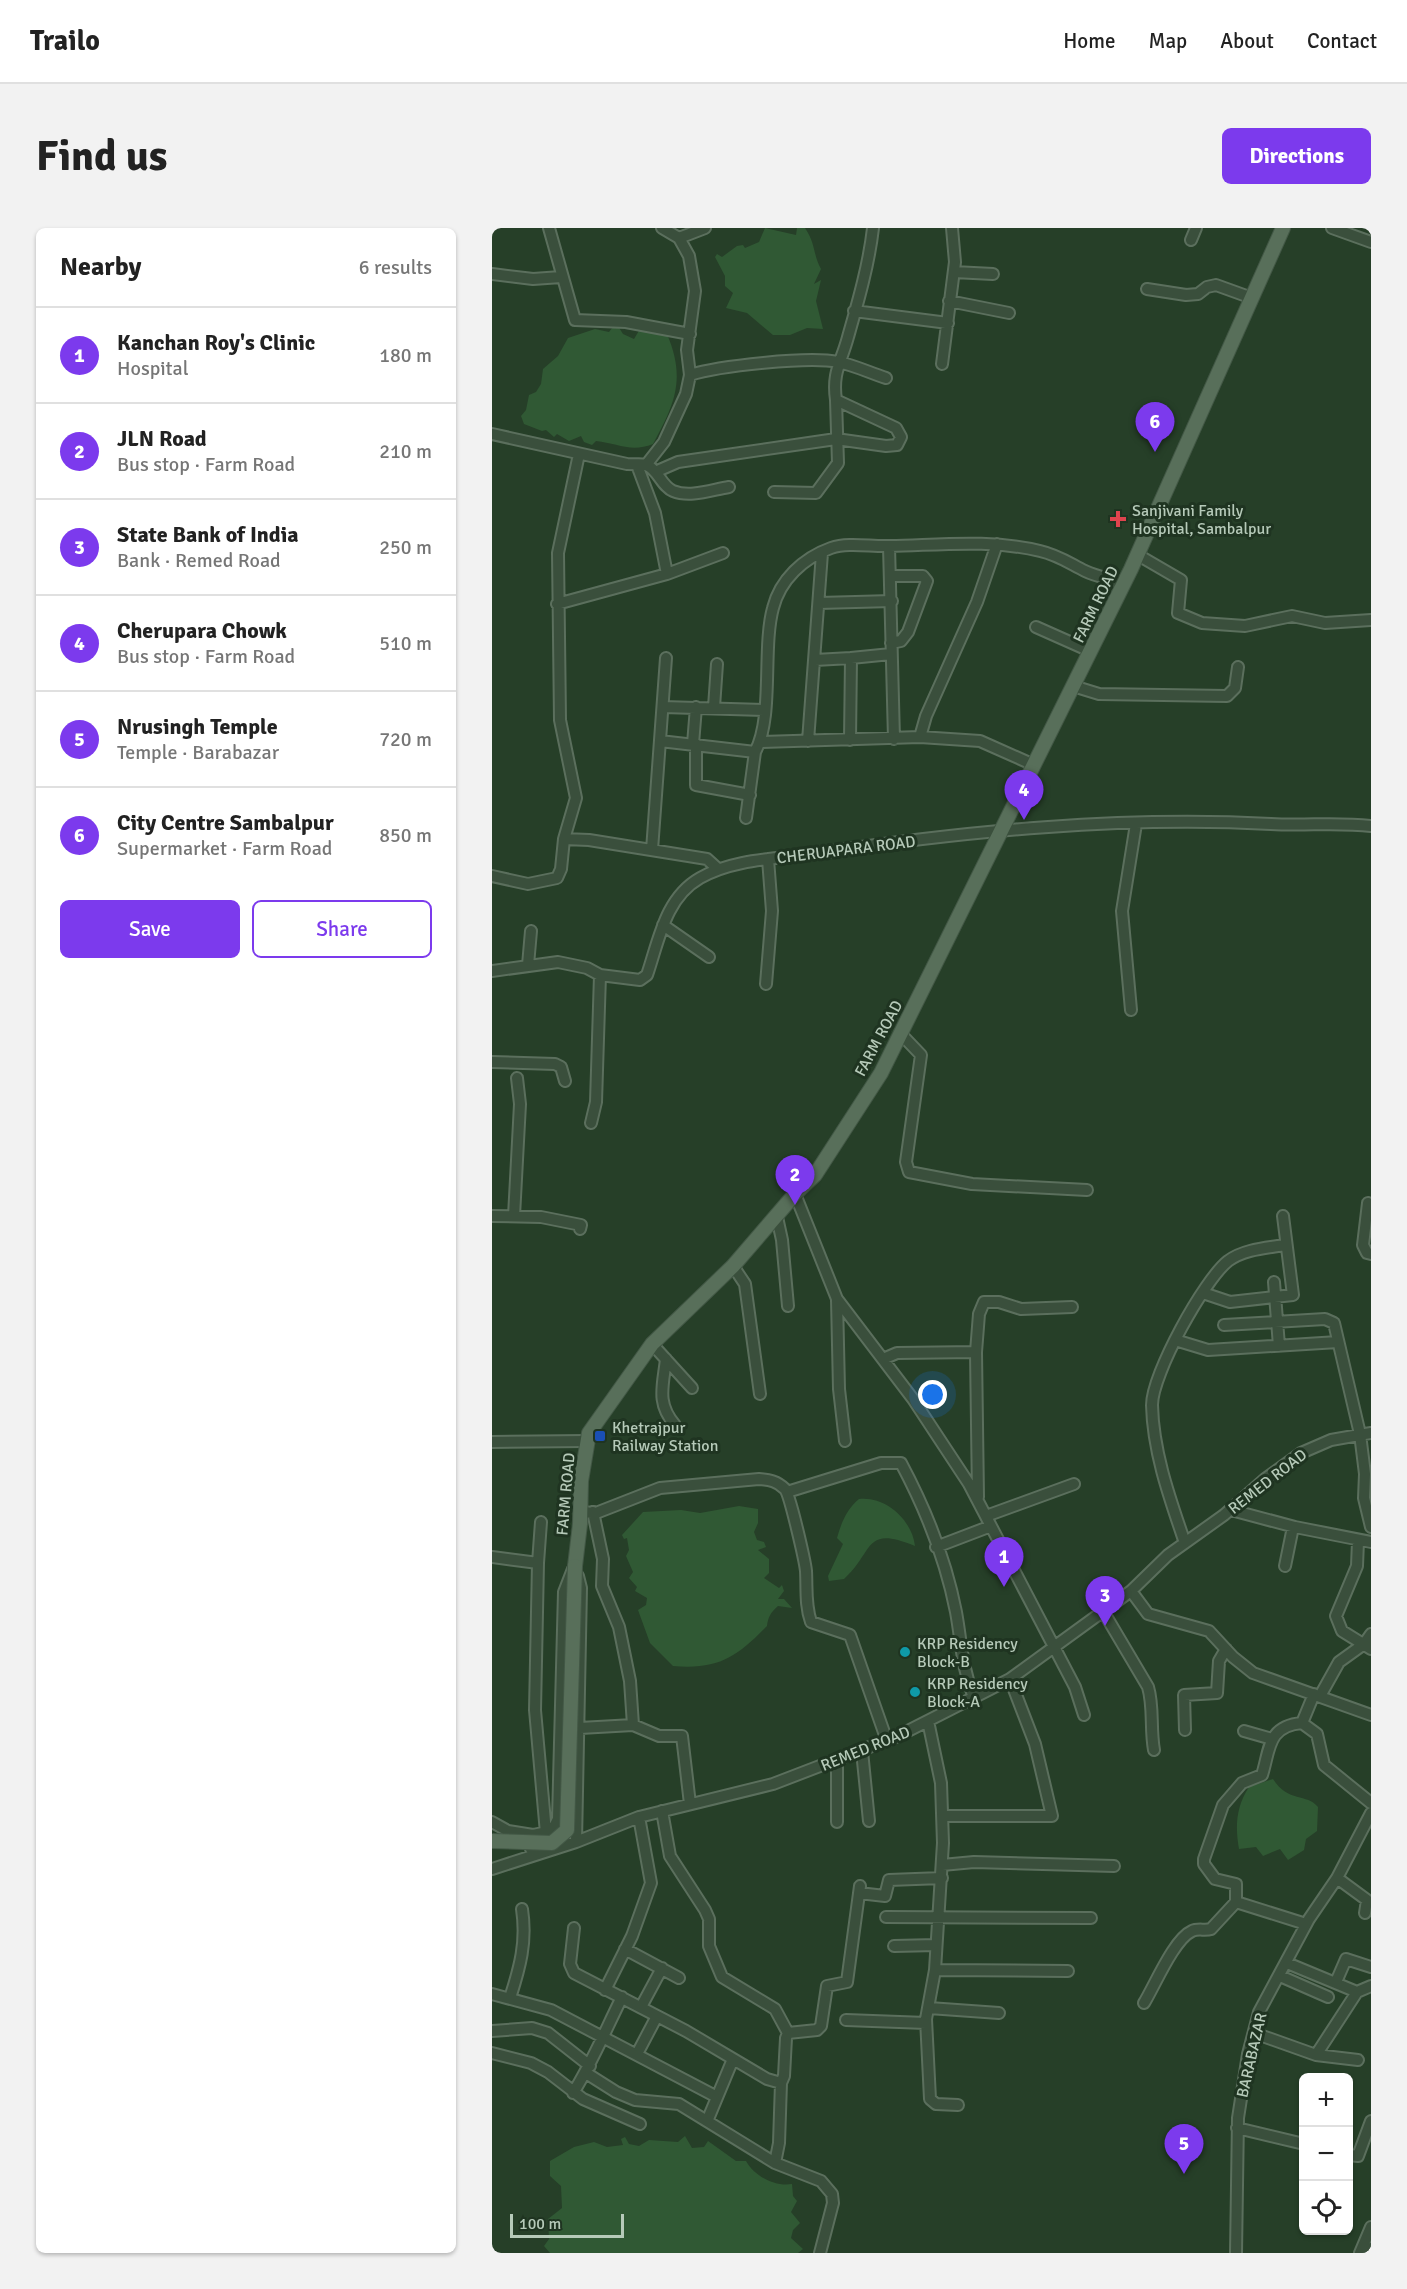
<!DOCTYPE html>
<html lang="en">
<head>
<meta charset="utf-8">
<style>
	:root { --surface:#fff; --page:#f2f2f2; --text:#222; --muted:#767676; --line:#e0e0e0; --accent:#7c3aed }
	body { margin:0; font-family:Signika,sans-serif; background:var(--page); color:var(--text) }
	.controls { position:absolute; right:18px; bottom:18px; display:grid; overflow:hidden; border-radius:9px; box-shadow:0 2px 4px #0004 }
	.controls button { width:54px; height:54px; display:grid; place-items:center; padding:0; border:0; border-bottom:2px solid var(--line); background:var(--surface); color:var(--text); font:30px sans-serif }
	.scale { position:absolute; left:18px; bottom:15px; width:114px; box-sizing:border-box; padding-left:6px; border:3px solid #b6cab9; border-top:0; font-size:16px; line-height:21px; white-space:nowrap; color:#b6cab9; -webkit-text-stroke:4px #1f3421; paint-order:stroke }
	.you { position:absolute; left:441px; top:1167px; width:21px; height:21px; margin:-15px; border:4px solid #fff; border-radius:50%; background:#1a73e8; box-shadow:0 0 0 9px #1a73e833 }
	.badge { display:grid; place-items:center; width:39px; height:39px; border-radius:50%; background:var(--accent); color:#fff; font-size:20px; font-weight:700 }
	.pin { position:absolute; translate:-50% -50px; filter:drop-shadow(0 2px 3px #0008) }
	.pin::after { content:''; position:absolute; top:32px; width:21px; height:18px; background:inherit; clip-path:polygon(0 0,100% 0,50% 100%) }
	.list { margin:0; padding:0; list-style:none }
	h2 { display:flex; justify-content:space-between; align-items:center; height:78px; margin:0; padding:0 24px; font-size:26px }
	h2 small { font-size:20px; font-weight:400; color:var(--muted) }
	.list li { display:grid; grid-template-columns:39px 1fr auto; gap:18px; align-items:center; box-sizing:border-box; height:96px; padding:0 24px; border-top:2px solid var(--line) }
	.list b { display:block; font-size:22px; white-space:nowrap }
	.list p { margin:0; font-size:20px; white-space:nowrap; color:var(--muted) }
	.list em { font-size:20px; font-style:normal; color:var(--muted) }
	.actions { display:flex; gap:12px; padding:18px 24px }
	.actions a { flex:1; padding:14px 0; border:2px solid var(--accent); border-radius:9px; text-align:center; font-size:21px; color:var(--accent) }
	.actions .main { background:var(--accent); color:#fff }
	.icon { flex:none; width:33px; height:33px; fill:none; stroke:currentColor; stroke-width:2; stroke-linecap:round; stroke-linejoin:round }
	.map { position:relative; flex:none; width:879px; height:2025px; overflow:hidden; border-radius:9px }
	header { display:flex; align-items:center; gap:36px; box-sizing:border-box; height:84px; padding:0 30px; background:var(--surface); border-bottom:2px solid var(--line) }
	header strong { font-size:28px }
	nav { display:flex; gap:33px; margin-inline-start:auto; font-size:21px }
	.intro { display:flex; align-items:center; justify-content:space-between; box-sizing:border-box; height:144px; padding:0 36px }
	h1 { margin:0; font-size:42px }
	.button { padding:15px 27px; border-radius:9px; background:var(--accent); color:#fff; font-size:21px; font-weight:700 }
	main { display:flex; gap:36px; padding:0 36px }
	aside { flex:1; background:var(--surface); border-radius:9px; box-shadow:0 2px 4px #0004 }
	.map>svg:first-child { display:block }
</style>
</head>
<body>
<header>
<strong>Trailo</strong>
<nav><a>Home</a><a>Map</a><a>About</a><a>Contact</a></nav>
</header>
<div class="intro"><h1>Find us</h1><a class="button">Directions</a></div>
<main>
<aside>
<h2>Nearby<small>6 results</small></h2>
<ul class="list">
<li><span class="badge">1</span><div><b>Kanchan Roy's Clinic</b><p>Hospital</p></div><em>180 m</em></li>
<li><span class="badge">2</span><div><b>JLN Road</b><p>Bus stop · Farm Road</p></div><em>210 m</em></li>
<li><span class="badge">3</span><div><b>State Bank of India</b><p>Bank · Remed Road</p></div><em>250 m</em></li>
<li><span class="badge">4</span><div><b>Cherupara Chowk</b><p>Bus stop · Farm Road</p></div><em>510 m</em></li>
<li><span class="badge">5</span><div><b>Nrusingh Temple</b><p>Temple · Barabazar</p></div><em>720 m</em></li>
<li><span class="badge">6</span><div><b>City Centre Sambalpur</b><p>Supermarket · Farm Road</p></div><em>850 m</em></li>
</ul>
<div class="actions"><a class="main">Save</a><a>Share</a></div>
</aside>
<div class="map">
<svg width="879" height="2025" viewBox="0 0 879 2025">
	<rect width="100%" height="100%" fill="#263f28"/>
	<path fill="#305934" d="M273 0 304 7 305 0H313C324 16 321 27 329 41L322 56 329 52 324 73 331 101 315 100 298 107H281L255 85 234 80 241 65 233 58V48L223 29 225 26 230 29 245 18 251 17 253 20 267 14Z
		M124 95 131 106 142 111 148 101 157 105 163 102 175 106C194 151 183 175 161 216 139 225 125 215 104 213L100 217 92 214 89 208 77 213 65 206 62 209 54 202 50 203 32 196 29 188 34 182 37 167 44 164 49 156 51 141 66 128 76 110 103 101 117 104Z
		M367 1271C394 1268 420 1292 423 1318 371 1297 383 1323 352 1351L337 1353 336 1348 351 1316 345 1310C349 1295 355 1281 367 1271Z
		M247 1278 266 1281V1295L262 1304 265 1312 272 1314 274 1319 266 1322 277 1331V1345L272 1350 287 1360 290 1357 292 1363 286 1371H292L300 1380 286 1378C279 1384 276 1389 275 1398 245 1429 226 1442 181 1438L158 1415 146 1382 154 1377 155 1370 143 1363 145 1359 137 1350 141 1344 134 1328 137 1322 135 1310 132 1311 130 1307 151 1284 189 1282 208 1285Z
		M781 1551C796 1575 815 1565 826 1579L825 1603 814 1611 812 1622 796 1632 788 1621 771 1628 764 1619 747 1621C743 1598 744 1579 757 1559Z
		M193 1908 200 1920 212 1919 216 1913 244 1933H254C262 1948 283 1959 300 1956L301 1968 305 1973 299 1984 308 1995 301 2002 299 2010 311 2021 306 2025H58L52 2018 57 2011 56 1991 70 1980 69 1958 58 1948V1933L82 1919 102 1914 115 1919 131 1917 129 1911 133 1909 137 1916 147 1918 157 1912 186 1914Z"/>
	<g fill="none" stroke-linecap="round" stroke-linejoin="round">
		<defs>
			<path id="minor" d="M57 0 83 92 134 94 198 106
				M840 0 879 14
				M187 10 213 0
				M699 12 704 0
				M462 44 501 46
				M0 46 41 51 69 49
				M655 61 694 67 706 66 715 59 724 57 760 70
				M457 73 517 85
				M362 83 456 95
				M450 136 463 34 460 0
				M198 147C226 138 317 128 346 134 362 137 378 145 394 150
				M0 206 135 236C140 236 148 236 154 237 166 241 169 258 181 263 198 270 219 262 237 259
				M145 237 163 285 175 346
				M154 237 172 214 194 166 198 147 195 122 203 63 197 28 187 10 170 0
				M163 244 186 234 344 211 394 218 405 217 409 209 404 200 344 172C340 144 349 135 356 109 366 74 377 36 381 0
				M282 264 324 265 346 235 344 172
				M397 318 402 511
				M646 327 689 352 686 385 710 395 753 398 800 388 833 395 879 392
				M399 348H431L435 353 416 404 409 413 399 415
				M327 375 400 373
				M65 376 175 346 231 325
				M544 399 598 423
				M323 432 359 430
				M581 458 607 466 735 468 743 460 746 439
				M171 479 272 482
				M222 479 225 436
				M428 509 434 488 485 374 505 316
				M358 512 359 430 399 426
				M168 513 263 524C282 489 270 420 281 380 288 352 311 330 339 320 357 314 379 319 398 318 448 317 498 311 548 323 566 327 577 335 593 343 605 349 620 351 632 355
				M316 513 330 325
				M268 514 428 509 488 513 542 537
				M201 516 204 479
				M204 516V557L258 567
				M254 590 263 524
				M72 611 97 612 215 631 226 641
				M160 622 174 430
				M0 648 36 656 65 650 69 641 72 611 84 570 68 492 66 325 87 226
				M171 697 217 729
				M36 737 39 703
				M0 743 66 734 95 740 108 747 148 752 155 747C167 712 173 670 208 650 242 630 289 631 327 625 476 603 629 588 779 596 813 598 845 594 879 598
				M274 756 280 683 276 631
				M639 782 630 683 644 596
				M408 805 429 827 414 934 417 944 480 956 595 962
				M0 834 63 836 69 839 73 853
				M99 895 104 874 108 747
				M303 966 345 1071 421 1171 477 1256 583 1459 592 1487
				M876 975 871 1017 875 1025 879 1026
				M0 988 49 989 89 997 88 1001
				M22 988 28 876 25 850
				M285 989 290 1012 296 1078
				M241 1038 253 1056 268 1166
				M782 1054 787 1118
				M711 1065 738 1074 801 1067 791 988
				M345 1072 347 1161 353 1213
				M732 1097 833 1091 842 1095 868 1206 873 1246 872 1270 879 1299
				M683 1112 716 1122 846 1114
				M160 1116 200 1160
				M484 1124 487 1086 492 1074H507L529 1081 580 1079
				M174 1131C171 1158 164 1175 183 1197
				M391 1131 405 1125 484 1124 486 1269
				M0 1214 94 1213
				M295 1264 389 1235H409C433 1280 454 1333 464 1384 470 1417 469 1436 482 1470
				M739 1282 803 1299 879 1314
				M88 1284 104 1285 168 1260 267 1251C278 1252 285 1253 293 1261 298 1267 313 1333 314 1343 315 1360 313 1377 319 1394L358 1407 395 1513
				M101 1284 111 1331 110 1358 127 1399 138 1453 141 1497
				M494 1288 582 1256
				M866 1313 865 1338 844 1388 850 1403 879 1421
				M693 1315C678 1271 661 1224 660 1177 660 1146 712 1052 736 1033 752 1021 775 1020 793 1017
				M444 1319 499 1298
				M0 1329 46 1335 43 1482 54 1605
				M46 1335 49 1294
				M793 1338 801 1299
				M639 1363 656 1386 717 1403 741 1429 761 1445 879 1487
				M611 1383 656 1459C662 1479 658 1500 662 1522
				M828 1468 847 1434 872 1416 879 1406
				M436 1493 449 1555 451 1615 443 1742 434 1791 438 1871 444 1876 466 1877
				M810 1495 825 1506 832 1537 879 1575
				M88 1500 141 1497 167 1508H190L198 1576
				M693 1502 692 1467 725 1465 727 1433 734 1421
				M752 1503 780 1511
				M370 1523 377 1593
				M170 1583 178 1628 213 1682 217 1691V1718L230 1749 283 1781 296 1805
				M450 1588H560L543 1516 518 1451
				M0 1594 16 1603 41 1607
				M345 1594V1533
				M84 1614 89 1360 86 1348
				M39 1621 41 1607 60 1603 66 1591 72 1364 81 1341
				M450 1637 482 1634 622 1638
				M0 1641 84 1614 147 1589 281 1556 406 1508 518 1451 639 1363 676 1327 732 1287 773 1251 809 1225 839 1212 879 1205
				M845 1650 875 1672 873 1685
				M367 1665 393 1668 397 1652 450 1650
				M744 1674V1656L723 1651 712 1636V1631L731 1577 750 1555 770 1547C778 1522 775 1498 810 1495L822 1466
				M394 1689 599 1690
				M82 1700 78 1736 82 1745 194 1803 275 1851 289 1855
				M402 1718 444 1717
				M133 1721 187 1750
				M795 1735 865 1764 824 1827
				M443 1742 576 1743
				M788 1748 836 1769
				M844 1754 854 1731 879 1739
				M113 1762 140 1708 159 1655 147 1589
				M865 1764 879 1758
				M0 1766 59 1782 225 1869
				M18 1770C28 1739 35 1714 30 1681
				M652 1775C663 1757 682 1711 700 1703 706 1700 713 1703 719 1701L744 1674 814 1696
				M149 1779 170 1740
				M437 1780 507 1785
				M354 1792 434 1795
				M0 1803 40 1800 56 1805 98 1838
				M762 1805 824 1827 866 1832
				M0 1825 39 1835 56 1844 91 1871 148 1896
				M145 1826 165 1788
				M94 1845 124 1864 143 1872 187 1876 283 1935 329 1953 340 1966 341 1975 328 2025
				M81 1865C100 1835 114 1801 130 1769
				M216 1891 241 1831
				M745 1900 812 1916
				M856 1927 866 1928 879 1893
				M283 1935 287 1915 289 1855 292 1848 294 1810 296 1805 325 1802 329 1798 335 1758 355 1754 368 1658
				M744 2025 746 1890 756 1826 767 1784 817 1691 845 1650 879 1585
				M868 2025 879 1999
				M877 2025 879 2020"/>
			<path id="major" d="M83 1338 88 1296 89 1253 97 1205 160 1116 241 1038 303 966 323 947 389 845 639 341 791 0"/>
		</defs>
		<use href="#minor" stroke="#5b6f5d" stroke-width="14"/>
		<use href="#major" stroke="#435846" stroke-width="16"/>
		<use href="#minor" stroke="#3a4f3c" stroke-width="10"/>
		<use href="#major" stroke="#586f5a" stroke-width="14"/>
		<defs>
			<path id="major-bridge" d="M0 1613 60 1615 75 1602 83 1338"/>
		</defs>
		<use href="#major-bridge" stroke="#435846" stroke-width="16" stroke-linecap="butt"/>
		<use href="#major-bridge" stroke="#586f5a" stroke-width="14"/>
	</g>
	<path fill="#e0444e" stroke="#1f3421" stroke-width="2" d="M623 282h6v6h6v6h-6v6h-6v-6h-6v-6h6z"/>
	<rect fill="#1a4fb4" stroke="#1f3421" stroke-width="2" x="102" y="1202" width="12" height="12" rx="3"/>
	<g fill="#0f9aa8" stroke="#1f3421" stroke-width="2">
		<circle cx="413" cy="1424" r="6"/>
		<circle cx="423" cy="1464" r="6"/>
	</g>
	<g text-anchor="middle" stroke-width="6" stroke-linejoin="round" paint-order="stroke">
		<g font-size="16" fill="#b6cab9" stroke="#1f3421" text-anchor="start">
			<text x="640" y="288">Sanjivani Family<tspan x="640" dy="18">Hospital, Sambalpur</tspan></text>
			<text x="120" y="1205">Khetrajpur<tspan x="120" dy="18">Railway Station</tspan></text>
			<text x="425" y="1421">KRP Residency<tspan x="425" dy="18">Block-B</tspan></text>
			<text x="435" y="1461">KRP Residency<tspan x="435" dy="18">Block-A</tspan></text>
		</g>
		<g font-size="16" fill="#b6cab9" stroke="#1f3421">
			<text transform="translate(603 376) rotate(-64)" y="6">FARM ROAD</text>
			<text transform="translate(354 621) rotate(-7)" y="6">CHERUAPARA ROAD</text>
			<text transform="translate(386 810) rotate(-62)" y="6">FARM ROAD</text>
			<text transform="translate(775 1253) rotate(-38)" y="6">REMED ROAD</text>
			<text transform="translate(73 1266) rotate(-85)" y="6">FARM ROAD</text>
			<text transform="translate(373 1520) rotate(-22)" y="6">REMED ROAD</text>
			<text transform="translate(759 1827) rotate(-77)" y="6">BARABAZAR</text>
		</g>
	</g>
</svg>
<div class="controls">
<button>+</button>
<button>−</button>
<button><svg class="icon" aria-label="locate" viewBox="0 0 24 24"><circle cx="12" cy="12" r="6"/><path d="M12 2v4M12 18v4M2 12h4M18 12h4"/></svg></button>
</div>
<div class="scale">100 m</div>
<div class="you"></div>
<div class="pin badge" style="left:512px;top:1359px">1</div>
<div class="pin badge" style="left:303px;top:977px">2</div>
<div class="pin badge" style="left:613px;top:1398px">3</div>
<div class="pin badge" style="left:532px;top:592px">4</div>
<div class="pin badge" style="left:692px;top:1946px">5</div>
<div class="pin badge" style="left:663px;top:224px">6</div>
</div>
</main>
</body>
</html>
